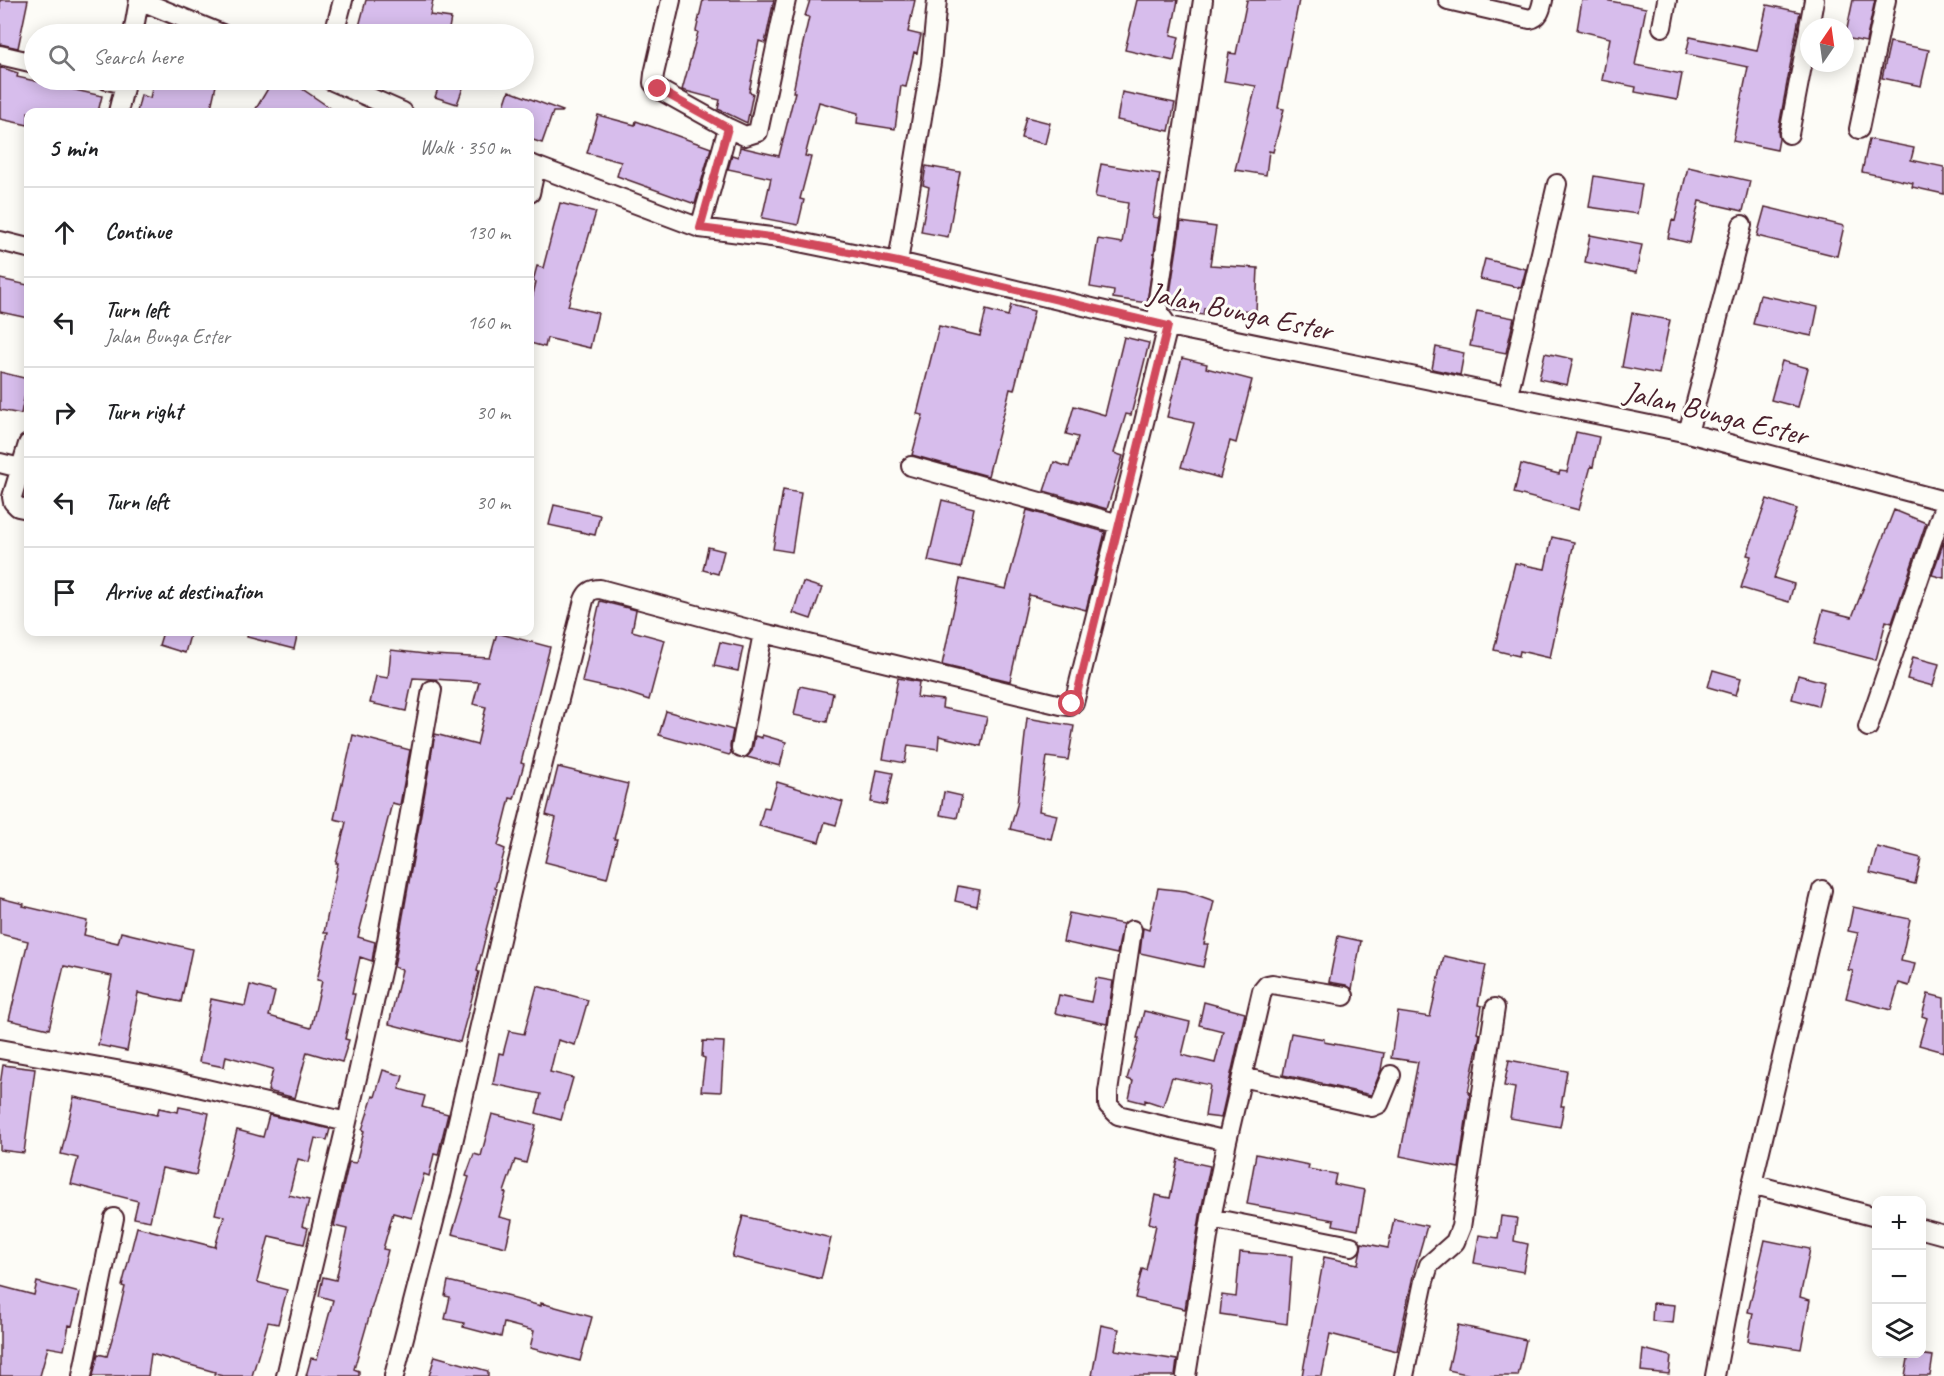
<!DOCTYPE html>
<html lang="en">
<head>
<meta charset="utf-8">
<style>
	:root { --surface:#fff; --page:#f2f2f2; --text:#202124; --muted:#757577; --line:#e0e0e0 }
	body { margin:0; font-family:Caveat,sans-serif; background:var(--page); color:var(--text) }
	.controls { position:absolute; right:18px; bottom:18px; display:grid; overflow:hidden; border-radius:12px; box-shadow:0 3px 15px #0003 }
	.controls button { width:54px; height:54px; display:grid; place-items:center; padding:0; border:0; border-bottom:2px solid var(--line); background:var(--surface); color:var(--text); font:30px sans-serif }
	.compass { position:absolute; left:1800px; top:18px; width:54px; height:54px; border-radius:50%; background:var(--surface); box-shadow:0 3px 15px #0003; rotate:13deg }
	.stop { position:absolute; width:18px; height:18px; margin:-14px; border:4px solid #d1495b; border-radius:50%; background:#fff }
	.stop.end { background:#d1495b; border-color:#fff; box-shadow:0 2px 6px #0008 }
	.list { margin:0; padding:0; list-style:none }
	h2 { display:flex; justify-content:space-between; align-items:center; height:78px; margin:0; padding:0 24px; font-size:26px }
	h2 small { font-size:20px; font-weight:400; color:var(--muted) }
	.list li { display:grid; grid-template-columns:39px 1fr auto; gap:18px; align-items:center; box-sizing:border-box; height:90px; padding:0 24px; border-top:2px solid var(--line) }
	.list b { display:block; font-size:22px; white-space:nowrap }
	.list p { margin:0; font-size:20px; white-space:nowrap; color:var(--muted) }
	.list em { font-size:20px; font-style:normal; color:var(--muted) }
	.icon { flex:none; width:33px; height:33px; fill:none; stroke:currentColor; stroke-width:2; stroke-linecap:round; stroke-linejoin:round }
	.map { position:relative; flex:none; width:1944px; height:1376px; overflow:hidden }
	.search { position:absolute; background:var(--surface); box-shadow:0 3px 15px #0003; left:24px; top:24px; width:510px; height:66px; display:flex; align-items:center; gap:15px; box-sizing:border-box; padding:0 21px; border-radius:33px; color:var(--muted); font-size:22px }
	.panel { position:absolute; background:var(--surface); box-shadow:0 3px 15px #0003; left:24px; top:108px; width:510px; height:528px; border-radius:12px }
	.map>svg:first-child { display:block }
</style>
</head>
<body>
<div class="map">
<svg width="1944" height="1376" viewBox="0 0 1944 1376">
	<rect width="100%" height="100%" fill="#fdfcf7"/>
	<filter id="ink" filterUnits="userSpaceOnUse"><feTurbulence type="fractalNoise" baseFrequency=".0167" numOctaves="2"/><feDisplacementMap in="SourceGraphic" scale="12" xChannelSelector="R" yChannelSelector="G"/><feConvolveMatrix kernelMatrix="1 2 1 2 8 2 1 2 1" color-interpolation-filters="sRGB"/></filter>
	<g filter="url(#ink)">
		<path fill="#d7bdec" stroke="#4a1f2b" stroke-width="1.5" d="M0 0H28L18 48 0 44Z
			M366 0H433L430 15 451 18 448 34H357Z
			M703 0H774L765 43 759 41 749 92 753 93 747 123 718 109 720 100 682 90 698 32 696 31Z
			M810 0H915L908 32 921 35 917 53 914 52 906 87 901 86 895 129 857 123 858 113 819 102 805 156 811 157 800 199 804 200 798 225 762 218 771 178 728 169 732 155 738 157 740 147 779 156 795 92H793L801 52 809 17 805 16Z
			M1137 0H1178L1171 35 1179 37 1174 61 1125 50Z
			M1247 0H1299L1278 108 1284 109 1273 152 1269 151 1266 175 1235 170 1256 86 1224 81 1229 53 1236 54Z
			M1582 0H1605L1646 8 1635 65 1682 74 1677 100 1635 92 1636 87 1602 80 1610 38 1577 30Z
			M1853 0H1875L1866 42 1845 38Z
			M1767 5 1800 12 1778 132 1779 139 1777 150 1733 141 1748 67 1686 54 1690 37 1757 51Z
			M1890 42 1929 50 1921 86 1882 78Z
			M0 67 18 73 17 77 102 96 98 112H28V125L0 119Z
			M154 80H209L217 81 210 112H137L141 95 150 98Z
			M273 80H289L336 112H254Z
			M441 80H466L457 104 435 97Z
			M509 91 563 111 562 112H553L542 143 530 139V112H502Z
			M1122 92 1175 103 1169 131 1117 120Z
			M598 115 635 125 636 121 711 148 695 204 617 176 621 162 587 153Z
			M1026 117 1050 123 1045 144 1021 138Z
			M1869 139 1914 148 1911 160 1944 167V194L1912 187 1913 183 1862 172Z
			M1101 164 1160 174 1153 217 1159 218 1147 303 1113 298 1114 291 1090 287 1098 239 1122 243 1128 203 1095 197Z
			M926 166 960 172 948 237 921 232 929 187 923 185Z
			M1688 167 1750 181 1743 211 1699 201 1690 243 1668 238 1672 220 1675 221Z
			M1594 176 1642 184 1637 214 1589 207Z
			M560 203 596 212 568 306 598 313 590 348 547 338 545 347 530 343V307L536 282 533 281 537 266 543 268Z
			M1765 207 1844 226 1837 256 1757 236Z
			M1181 222 1216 227 1210 265 1258 268 1256 311 1204 308 1203 315 1171 310 1169 300Z
			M1590 235 1642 245 1636 273 1585 262Z
			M1485 259 1526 269 1521 288 1480 279Z
			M0 279 28 285V318L0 312Z
			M1760 295 1818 307 1812 336 1753 324Z
			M1011 305 1034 311 1014 390 1010 389 988 476 912 455 923 415 917 414 939 326 980 336 986 310 1008 316Z
			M1477 311 1514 318 1506 353 1470 346Z
			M1632 313 1670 320 1659 374 1622 367Z
			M1124 337 1149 343 1131 415 1126 414 1114 453 1123 456 1107 509 1044 491 1054 462 1069 467 1078 437 1066 434 1074 406 1105 415Z
			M1436 347 1464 353 1460 375 1432 369Z
			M1545 353 1573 359 1567 385 1539 379Z
			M1182 358 1207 364 1206 368 1252 380 1236 443 1230 441 1220 478 1181 467 1194 423 1167 417Z
			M1782 361 1808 368 1798 407 1771 400Z
			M0 372 28 379 21 414 0 410Z
			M1576 432 1599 437 1593 467 1591 466 1579 510 1514 493 1521 464 1559 474 1560 471 1567 472Z
			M783 490 801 493 792 552 773 549Z
			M1767 499 1797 509 1774 578 1794 584 1789 602 1741 588 1751 556 1747 555Z
			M942 500 974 508 961 568 928 561Z
			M554 505 600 515 595 535 549 525Z
			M1027 510 1105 532 1086 610 1029 595 1010 681 942 665 960 579 1006 589Z
			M1894 510 1926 523 1892 623 1886 621 1876 660 1814 644 1823 610 1852 617Z
			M1552 537 1574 542 1550 658 1520 651 1519 656 1494 650 1515 563 1545 569Z
			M1944 541V578L1932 575Z
			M708 547 724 551 718 574 703 570Z
			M803 582 822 588 811 619 793 613Z
			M600 601 636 610 632 631 665 640 649 700 622 691 582 682Z
			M163 632H191L185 653 159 645Z
			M248 632H298L294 649 247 637Z
			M497 633 550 647 521 763 524 764 514 799 510 798 498 846 505 849 495 888 497 889 486 930 487 931 477 971 479 972 460 1042 389 1024 402 970 394 967 435 734 477 745 486 707 473 704 479 682 433 679 413 678 406 711 370 703 376 676 388 678 391 650 433 655 490 658Z
			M720 642 743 647 738 671 714 666Z
			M1913 657 1939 664 1933 686 1907 679Z
			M1713 670 1741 678 1736 695 1708 687Z
			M1798 675 1824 682 1818 706 1792 699Z
			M898 678 919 682 917 697 943 700 942 708 987 717 981 746 939 736 938 749 908 745 905 763 883 759Z
			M800 686 833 693 827 722 794 715Z
			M666 711 733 730 730 746 731 753 729 755 659 735Z
			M1027 718 1074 726 1068 760 1047 757 1039 811 1057 815 1051 839 1010 829 1017 805Z
			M353 735 410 750 400 805 392 803 358 937 375 942 372 961 360 957 352 994H355L345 1039 349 1040 342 1062 307 1052 295 1098 268 1091 273 1069 226 1056 224 1067 199 1062 211 999 245 1006 250 985 275 992 269 1016 311 1028 322 981 317 980 328 933H324L338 863H336L346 822 334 819Z
			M762 735 786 742 780 766 747 757 752 751 755 736 762 738Z
			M558 767 628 784 614 839H617L607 878 545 862 556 818 546 815Z
			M877 770 893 773 886 805 871 802Z
			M777 782 843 802 836 825 825 822 819 842 759 826 764 807 769 808Z
			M944 792 962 796 957 818 940 815Z
			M1877 847 1921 858 1915 884 1870 873Z
			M958 886 980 890 977 906 955 901Z
			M1158 888 1186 891 1214 901 1204 944H1208L1203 967 1140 953 1143 928 1149 930Z
			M0 898 24 904 23 906 87 921 84 935 118 943 121 932 192 949 181 1002 138 993 127 1051 98 1045 112 976 64 966 49 1029 9 1020 28 941 0 934Z
			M1853 907 1910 919 1901 961 1915 964 1909 986 1899 983 1891 1010 1846 998 1853 971 1848 970 1858 933 1848 931Z
			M1069 913 1123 924 1117 954 1063 942Z
			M1338 936 1361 941 1352 989 1346 985 1329 982Z
			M1444 956 1486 965 1478 1005 1482 1006 1477 1033 1480 1034 1468 1092 1470 1093 1459 1168 1400 1156 1418 1062 1391 1058 1398 1012 1430 1017Z
			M1096 978 1113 981 1107 1024 1055 1013 1059 995 1091 1002Z
			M537 986 588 1000 575 1045 558 1040 550 1072 573 1078 561 1120 536 1113 541 1094 493 1084 499 1053 503 1054 509 1031 524 1034Z
			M1928 994 1944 998V1052L1919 1045 1927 1018 1922 1016Z
			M1204 1002 1245 1013 1221 1118 1205 1116 1210 1085 1172 1077 1163 1106 1145 1100V1103L1129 1099 1133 1081 1127 1079 1139 1038H1137L1144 1011 1190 1022 1182 1055 1215 1063 1223 1031 1199 1025Z
			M1291 1033 1324 1039V1042L1384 1053 1381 1070 1371 1095 1322 1084V1083L1283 1075Z
			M703 1041 724 1042 721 1092 701 1091 705 1058 702 1057Z
			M1509 1060 1567 1071 1561 1106H1564L1560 1127 1510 1118 1515 1088 1504 1086Z
			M3 1065 35 1069 24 1153 0 1150V1085Z
			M383 1070 403 1076 399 1089 425 1096 422 1107 448 1114 438 1155 434 1154 429 1176 424 1174 412 1218 393 1213 383 1249 388 1250 384 1265 354 1369 359 1371V1376H306L311 1358 317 1359 333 1300 319 1296 323 1277 336 1280 347 1229 334 1226 349 1162 356 1163 364 1131 362 1130 373 1096 375 1097Z
			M74 1097 157 1115 159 1108 178 1112 179 1107 209 1113 196 1175 162 1168 150 1221 134 1218 138 1201 71 1184 78 1158 61 1154Z
			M492 1114 536 1125 526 1163 515 1160 504 1192 506 1193 499 1217 512 1220 506 1247 452 1234 469 1177 466 1176 474 1154 481 1156Z
			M269 1115 330 1129 327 1140 315 1138 309 1162 298 1159 289 1195 309 1200 302 1226 308 1228 304 1244 269 1236 257 1282 287 1290 278 1324 268 1322 252 1376H223L214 1374 215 1372 151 1354 148 1376H93L98 1354 107 1356 114 1332 125 1287 122 1286 137 1227 215 1247 224 1216 215 1214 237 1130 263 1137Z
			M1256 1154 1309 1165 1308 1169 1336 1174 1334 1184 1365 1190 1358 1230 1333 1225 1334 1220 1247 1204Z
			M1178 1159 1210 1166 1200 1216 1185 1309 1135 1298 1142 1269 1146 1270 1156 1225 1149 1223 1155 1195 1170 1198Z
			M743 1216 831 1238 821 1279 732 1257Z
			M1501 1216 1517 1218 1514 1241 1528 1244 1523 1272 1474 1263 1479 1235 1498 1238Z
			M1394 1219 1427 1226 1414 1271 1397 1351 1330 1334 1322 1376H1302L1324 1257 1358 1264 1362 1243 1388 1248Z
			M1765 1240 1810 1249 1800 1297 1810 1300 1801 1349 1748 1341 1753 1313 1748 1312Z
			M1240 1252 1292 1256 1287 1324 1220 1314 1222 1295 1236 1297Z
			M448 1281 511 1296V1298L541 1306V1303L592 1317 580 1361 530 1348 534 1331 504 1323 501 1337 463 1327 464 1323 445 1319 450 1297 445 1296Z
			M37 1282 80 1293 72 1326 69 1325 64 1350 48 1347 40 1376H0V1286L34 1295Z
			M1653 1303 1675 1305 1673 1323 1652 1321Z
			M1101 1325 1119 1329 1115 1350 1177 1360 1175 1376H1092Z
			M1458 1325 1526 1340 1518 1376H1475L1448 1370Z
			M1643 1349 1671 1356 1669 1374 1641 1371Z
			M1909 1353 1933 1356 1930 1376H1905Z
			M435 1356 488 1371V1376H429Z"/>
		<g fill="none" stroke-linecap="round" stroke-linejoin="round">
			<defs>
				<path id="street" d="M139 0 222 34
					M671 0 654 74 653 83 658 89 728 128 700 228
					M1448 0 1530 19C1540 17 1541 8 1543 0
					M1662 27 1667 0
					M1809 27 1814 0
					M133 34 139 0
					M334 34 343 0
					M0 55 34 63
					M107 80 125 84
					M330 80 403 112
					M118 112 126 80
					M728 128 745 136 758 132 786 0
					M1859 129 1886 0
					M1789 134 1809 29
					M530 164 700 228 779 238 898 262 1168 326 1688 433 1944 501
					M530 193 536 166
					M0 241 28 248
					M898 262 931 63 937 0
					M1508 395 1557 184
					M1688 433 1742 225
					M28 444 12 497 13 502 18 507 28 509
					M0 463 20 468
					M911 466 1119 524
					M1868 727 1944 506
					M741 748 763 633
					M1132 930 1108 1092V1105L1118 1115 1227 1141
					M0 1049 155 1077 347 1122
					M1242 1077 1372 1107 1379 1104 1391 1075
					M1752 1184 1876 1217
					M1211 1218 1351 1246
					M1922 1229 1944 1235
					M82 1376 114 1218
					M286 1376 347 1122 383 963 432 690
					M394 1376 441 1194 517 866 584 600C587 592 591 589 600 589L763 633 1061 705 1070 706 1074 703 1168 326 1158 312V299L1203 0
					M1186 1376 1211 1218 1227 1141 1262 991 1267 985 1272 984 1344 996
					M1404 1376 1424 1281 1429 1265 1455 1242 1461 1227 1495 1008
					M1715 1376 1752 1184 1822 890"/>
			</defs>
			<use href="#street" stroke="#4a1f2b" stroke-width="22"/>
			<use href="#street" stroke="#fdfcf7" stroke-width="18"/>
		</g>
	</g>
	<g fill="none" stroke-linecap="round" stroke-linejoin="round" filter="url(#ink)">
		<path stroke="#d1495b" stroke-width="8" d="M658 89 728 128 700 228 779 238 898 262 1168 326 1076 698 1072 704"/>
	</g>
	<g text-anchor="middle" stroke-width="6" stroke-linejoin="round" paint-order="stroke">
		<g font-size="30" fill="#4a1f2b" stroke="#fdfcf7">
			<text transform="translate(1240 311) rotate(12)" y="10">Jalan Bunga Ester</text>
			<text transform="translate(1716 413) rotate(14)" y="10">Jalan Bunga Ester</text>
		</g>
	</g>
</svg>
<div class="controls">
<button>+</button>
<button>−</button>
<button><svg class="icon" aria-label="layers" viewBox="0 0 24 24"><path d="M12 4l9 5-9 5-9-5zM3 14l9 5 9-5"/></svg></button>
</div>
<svg class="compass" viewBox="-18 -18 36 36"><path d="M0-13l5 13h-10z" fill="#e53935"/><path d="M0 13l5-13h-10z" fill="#757577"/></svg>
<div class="stop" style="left:1072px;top:704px"></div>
<div class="stop end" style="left:658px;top:89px"></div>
<div class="search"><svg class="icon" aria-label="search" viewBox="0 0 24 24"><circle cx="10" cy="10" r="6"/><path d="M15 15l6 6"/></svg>Search here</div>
<section class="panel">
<h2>5 min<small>Walk · 350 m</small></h2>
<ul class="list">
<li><svg class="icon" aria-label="ahead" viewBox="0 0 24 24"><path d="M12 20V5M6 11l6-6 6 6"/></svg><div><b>Continue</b></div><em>130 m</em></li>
<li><svg class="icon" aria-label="left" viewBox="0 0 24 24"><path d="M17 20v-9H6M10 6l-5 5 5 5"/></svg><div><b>Turn left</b><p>Jalan Bunga Ester</p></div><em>160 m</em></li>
<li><svg class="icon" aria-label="right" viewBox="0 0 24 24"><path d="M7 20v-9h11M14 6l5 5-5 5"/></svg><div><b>Turn right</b></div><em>30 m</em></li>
<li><svg class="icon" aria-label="left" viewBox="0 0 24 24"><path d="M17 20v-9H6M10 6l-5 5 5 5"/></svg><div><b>Turn left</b></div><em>30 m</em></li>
<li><svg class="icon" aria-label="arrive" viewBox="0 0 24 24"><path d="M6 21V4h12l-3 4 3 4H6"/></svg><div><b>Arrive at destination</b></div></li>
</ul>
</section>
</div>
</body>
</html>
